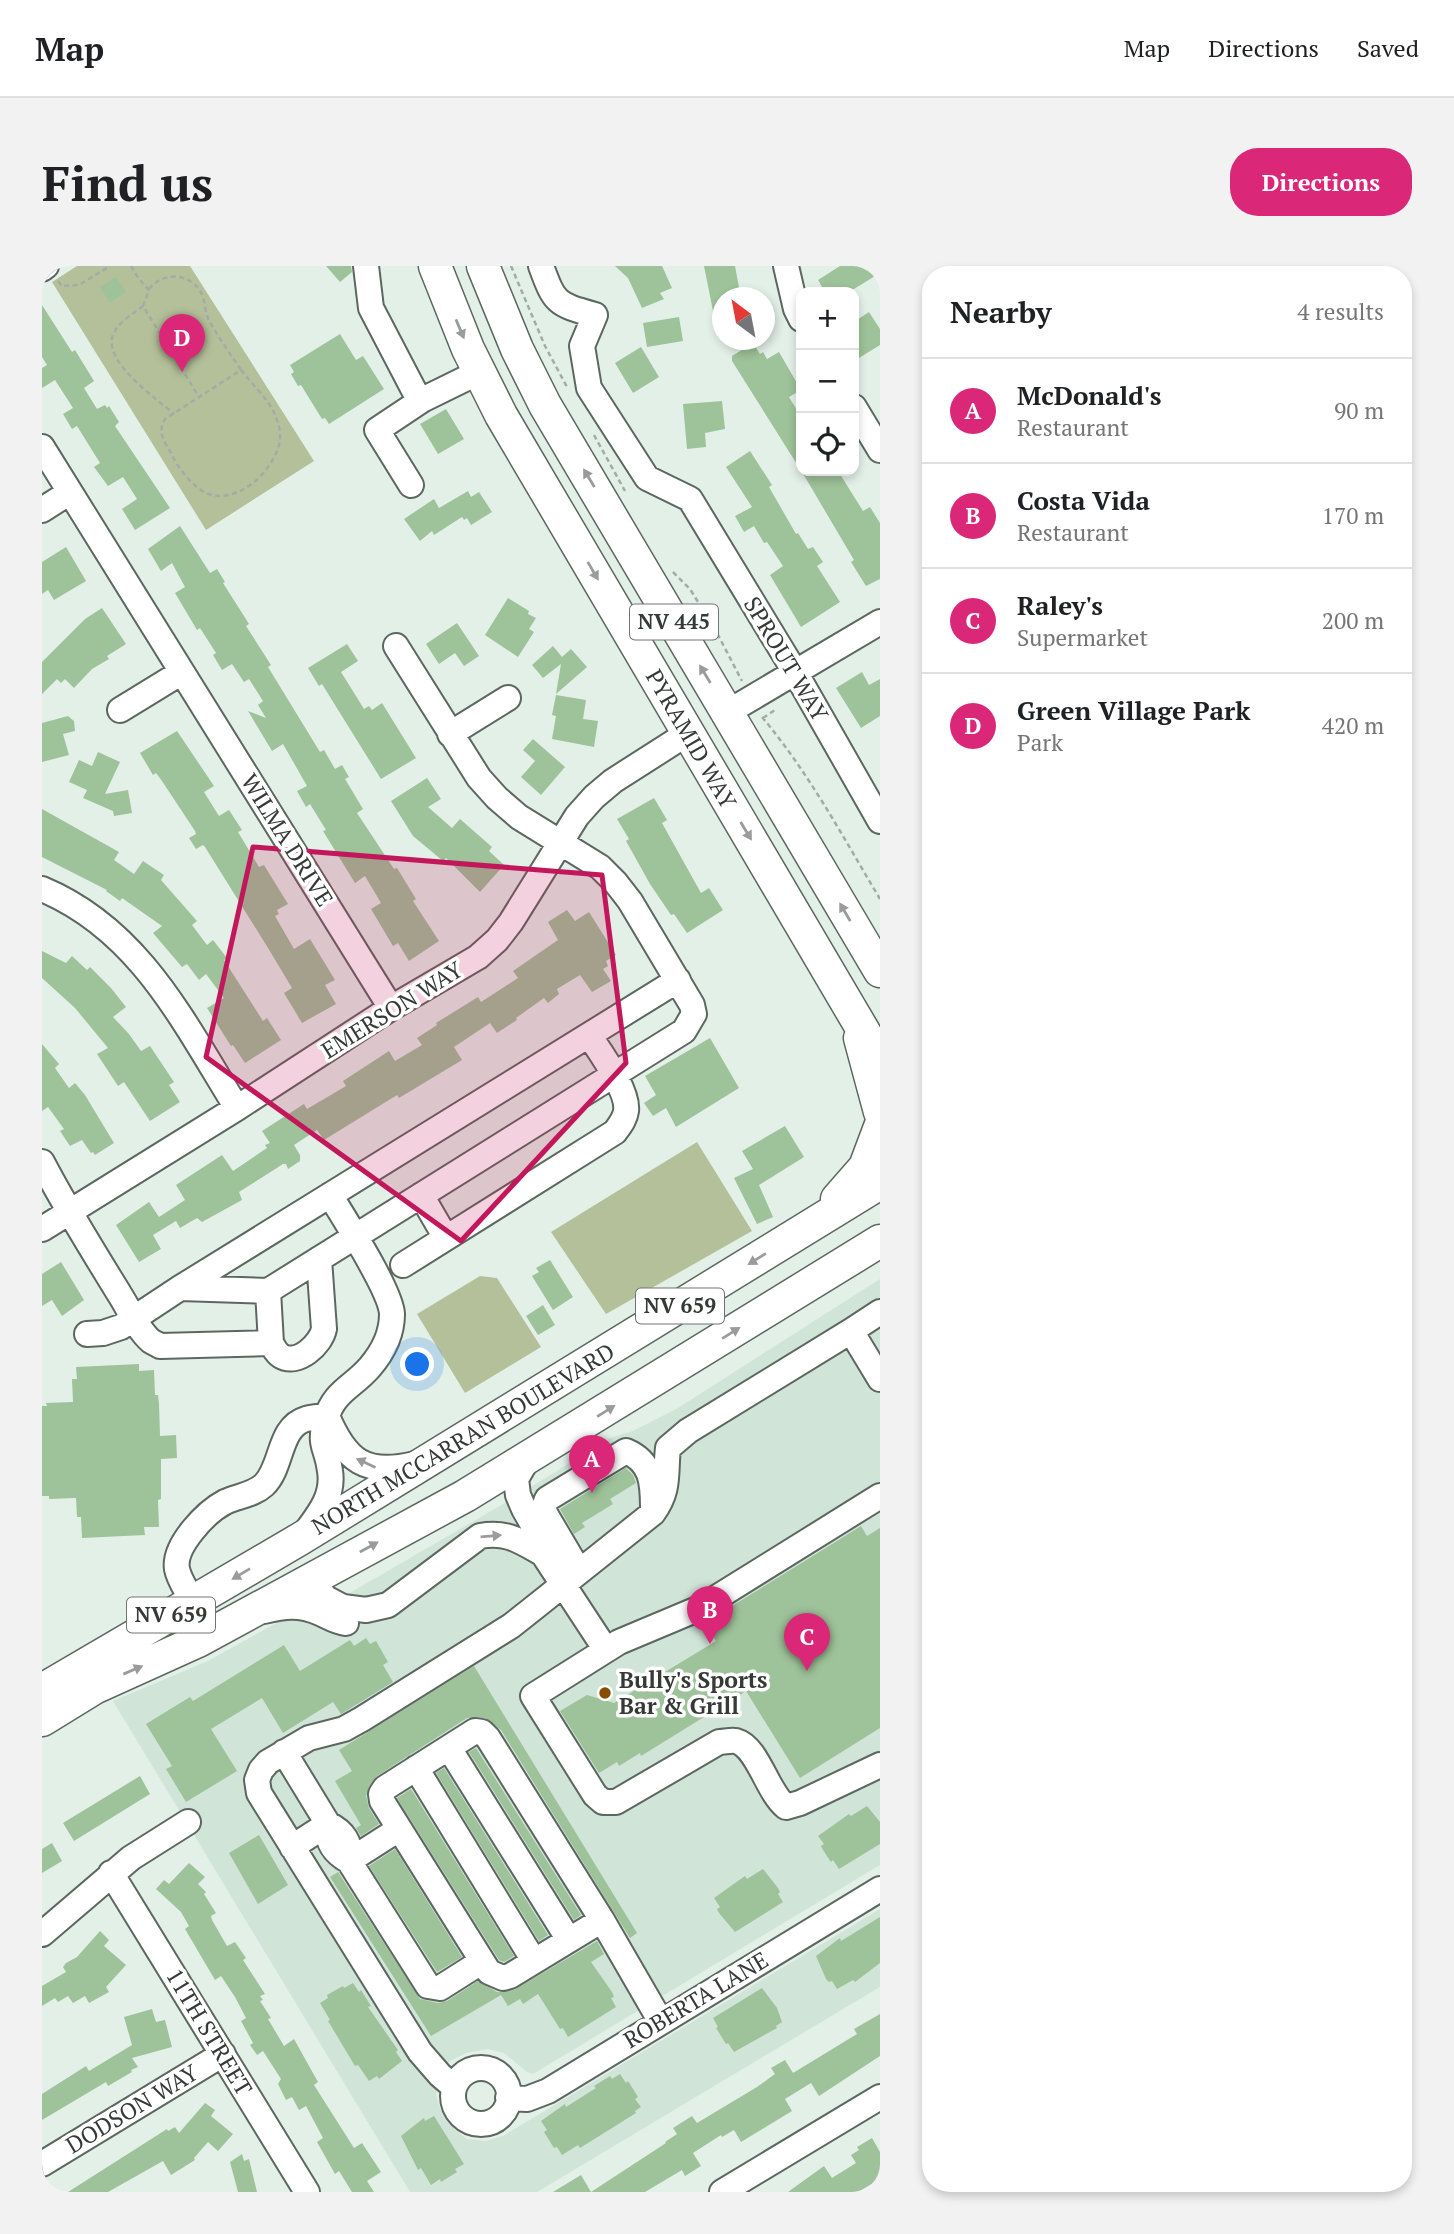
<!DOCTYPE html>
<html lang="en">
<head>
<meta charset="utf-8">
<style>
	:root { --surface:#fff; --page:#f2f2f2; --text:#202124; --muted:#757577; --line:#e0e0e0; --accent:#db2777 }
	body { margin:0; font-family:"PT Serif",serif; background:var(--page); color:var(--text) }
	.controls { position:absolute; right:21px; top:21px; display:grid; overflow:hidden; border-radius:14px; box-shadow:0 4px 10px #0003 }
	.controls button { width:63px; height:63px; display:grid; place-items:center; padding:0; border:0; border-bottom:2px solid var(--line); background:var(--surface); color:var(--text); font:35px sans-serif }
	.compass { position:absolute; left:670px; top:21px; width:63px; height:63px; border-radius:50%; background:var(--surface); box-shadow:0 4px 10px #0003; rotate:328deg }
	.you { position:absolute; left:376px; top:1099px; width:24px; height:24px; margin:-18px; border:5px solid #fff; border-radius:50%; background:#1a73e8; box-shadow:0 0 0 10px #1a73e833 }
	.badge { display:grid; place-items:center; width:46px; height:46px; border-radius:50%; background:var(--accent); color:#fff; font-size:23px; font-weight:700 }
	.pin { position:absolute; translate:-50% -58px; filter:drop-shadow(0 2px 4px #0008) }
	.pin::after { content:''; position:absolute; top:37px; width:24px; height:21px; background:inherit; clip-path:polygon(0 0,100% 0,50% 100%) }
	.list { margin:0; padding:0; list-style:none }
	h2 { display:flex; justify-content:space-between; align-items:center; height:91px; margin:0; padding:0 28px; font-size:30px }
	h2 small { font-size:23px; font-weight:400; color:var(--muted) }
	.list li { display:grid; grid-template-columns:46px 1fr auto; gap:21px; align-items:center; box-sizing:border-box; height:105px; padding:0 28px; border-top:2px solid var(--line) }
	.list b { display:block; font-size:26px; white-space:nowrap }
	.list p { margin:0; font-size:23px; white-space:nowrap; color:var(--muted) }
	.list em { font-size:23px; font-style:normal; color:var(--muted) }
	.icon { flex:none; width:38px; height:38px; fill:none; stroke:currentColor; stroke-width:2; stroke-linecap:round; stroke-linejoin:round }
	.map { position:relative; flex:none; width:838px; height:1926px; overflow:hidden; border-radius:28px }
	header { display:flex; align-items:center; gap:42px; box-sizing:border-box; height:98px; padding:0 35px; background:var(--surface); border-bottom:2px solid var(--line) }
	header strong { font-size:33px }
	nav { display:flex; gap:38px; margin-inline-start:auto; font-size:24px }
	.intro { display:flex; align-items:center; justify-content:space-between; box-sizing:border-box; height:168px; padding:0 42px }
	h1 { margin:0; font-size:49px }
	.button { padding:18px 32px; border-radius:28px; background:var(--accent); color:#fff; font-size:24px; font-weight:700 }
	main { display:flex; gap:42px; padding:0 42px }
	aside { flex:1; background:var(--surface); border-radius:28px; box-shadow:0 4px 10px #0003 }
	.map>svg:first-child { display:block }
</style>
</head>
<body>
<header>
<strong>Map</strong>
<nav><a>Map</a><a>Directions</a><a>Saved</a></nav>
</header>
<div class="intro"><h1>Find us</h1><a class="button">Directions</a></div>
<main>
<div class="map">
<svg width="838" height="1926" viewBox="0 0 838 1926">
	<rect width="100%" height="100%" fill="#e3f0e8"/>
	<path fill="#d0e4d8" d="M838 1013V1599L491 1808 485 1806 462 1787 446 1783 424 1787 408 1795 396 1812 394 1829 399 1845 413 1864 425 1873 444 1875 461 1870 838 1643V1721L495 1926H368L71 1435 166 1395 238 1355 263 1353 468 1234 568 1172 591 1165 636 1142Z"/>
	<path fill="#b4c09a" d="M35 0H148L272 195 164 264 10 16Z
		M655 876 710 965 564 1048 509 966Z
		M438 1010 455 1012 499 1081 423 1127 375 1048Z"/>
	<path fill="#9ec299" d="M284 0H309L310 6 298 16Z
		M573 0H620L630 22 618 27 622 33 600 42 586 12Z
		M662 0H693L699 32H681V65H675Z
		M798 0H838V7L807 26H783L776 14Z
		M74 11 84 26 68 37 58 21Z
		M0 39 30 86 33 84 52 115 42 122 55 143 63 139 65 142 67 140 77 156 73 160 128 242 93 264 80 243 95 233 81 211 66 220 52 201 58 197 35 160 30 163 21 148 31 142 13 114 0 122V102L5 99 0 91Z
		M827 46 838 63V79L812 95V56Z
		M637 51 641 75 605 81 601 57Z
		M298 68 314 94 321 90 342 123 287 158 283 152 280 153 259 119 256 120 249 108 252 106 248 99Z
		M711 77 718 88 721 86 725 93 737 86 759 124 747 131 759 151V205H796L821 245 828 241 838 257V313L824 320 809 296 812 294 763 211 690 95V90Z
		M599 81 617 111 591 127 573 97Z
		M680 135 683 163 663 167 664 181 645 183 641 138Z
		M404 143 422 173 396 188 378 158Z
		M708 185 730 219 727 221 754 268 756 267 766 283 771 281 781 296 775 300 798 336 759 361 728 309 741 300 725 276 722 277 712 260 702 266 693 250 710 241 684 201Z
		M426 225 429 231 437 226 450 246 429 259 425 252 422 254 420 251 392 269 390 265 378 275 362 253 392 233 397 242Z
		M138 260 168 307 175 303 183 316 181 317 207 358 204 360 229 399 226 401 278 486 282 484 293 503 300 499 307 511 303 513 321 543 315 547 352 603 355 602 374 633 371 635 397 675 367 695 356 677 351 680 329 643 339 637 323 610 313 617 281 565 284 564 268 538 264 541 255 525 265 520 241 478 230 485 206 445 224 452 216 439 221 435 207 413 202 416 190 398 180 404 171 389 174 387 158 362 155 364 133 327 143 321 130 297 119 305 106 283Z
		M24 281 44 315 12 334 6 324 0 328V296Z
		M466 332 487 345 486 348 494 352 487 363 492 366 476 391 443 369Z
		M60 342 84 378 65 390 67 393 50 403 32 422 23 413 19 417 15 413 0 428V396L43 353Z
		M415 357 437 390 422 400 413 387 397 398 384 378Z
		M305 378 316 395 299 406 322 443 327 440 330 444 340 437 374 492 339 513 280 418 277 420 266 402Z
		M511 380 520 391 529 383 545 401 514 428 519 398 501 412 490 399Z
		M820 406 827 419 838 413V450L819 462 794 422Z
		M514 429 544 434 541 453 556 455 552 481 510 473 514 450 510 449Z
		M26 450 32 455 33 465 21 468 27 489 0 496V457Z
		M135 465 172 520 162 526 177 550 187 544 200 564 196 566 217 601 222 599 246 638 235 644 237 648 233 650 252 683 268 673 293 714 283 719 294 738 260 757 242 727 250 722 226 682 163 581 161 579 154 583 147 572 154 568 153 565 120 515 114 507 111 509 98 487Z
		M491 473 523 501 499 529 479 511 493 495 481 484Z
		M56 486 78 496 63 528 86 524 90 547 72 550 71 545 41 532 45 524 27 516 37 494 50 500Z
		M385 512 399 533 386 541 410 562 418 553 450 581 447 585 462 599 438 626 404 592 401 595 371 570 349 535Z
		M612 532 625 554 620 557 659 627 667 622 681 644 645 667 632 648 629 649 608 618 584 575 587 573 575 553Z
		M0 543 77 586 72 594 92 608 101 595 122 609 119 614 155 655 150 659 165 679 171 674 185 692 182 694 221 755 225 752 239 774 203 797 191 779 189 780 165 742 182 732 164 708 157 714 145 698 140 701 111 667 120 660 80 632 78 635 64 625 65 624 0 591Z
		M525 644 533 655 547 646 574 689 564 695 566 700 561 703 569 715 550 726 538 709 515 723 517 728 506 737 502 732 474 752 475 754 455 767 448 757 412 781 420 794 357 832 355 829 282 874 275 864 252 879 258 889V895L246 903 244 898H241L197 926 200 934 160 956 155 952 138 962 134 955 111 969 119 983 97 996 74 959 107 936 117 951 143 934 134 919 180 889 191 905 225 882 223 879 228 877 220 865 262 838 265 843 304 820 301 815 347 785 353 795 380 779 375 772 395 759 394 757 436 731 439 736 476 712 471 705 516 674 506 656Z
		M0 685 24 697 30 690 45 704 48 701 69 722 84 741 71 751 87 768 99 785 108 780 132 816 127 819 138 836 108 855 82 816 76 820 55 788 66 782 33 742 0 712Z
		M668 772 697 822 634 861 624 842 611 850 602 837 614 829 603 810Z
		M0 778 17 798 13 802 27 822 33 817 43 829 72 877 53 889 51 886 49 887 40 874 28 880 18 865 22 863 6 841 0 845Z
		M743 860 762 891 717 919 731 951 715 958 692 912 711 903 700 885Z
		M508 994 531 1031 511 1044 490 1010 497 1006 494 1002Z
		M19 996 42 1034 20 1050 10 1034 0 1040V1008Z
		M501 1039 513 1059 496 1069 484 1050Z
		M97 1098V1105L112 1104 113 1129H116L117 1138 118 1170 134 1169 135 1192 119 1193V1233L116 1234 117 1261H102L103 1269 40 1272 39 1251H35L34 1232 7 1233V1230H0V1140H5L4 1137 31 1136 30 1113H35L34 1101Z
		M584 1202 591 1209 594 1217 568 1233 571 1238 540 1257 543 1261 532 1268 518 1243Z
		M819 1260 825 1270 838 1262V1462L758 1512 704 1425 599 1490 598 1487 577 1500 575 1496 557 1507 518 1445 545 1429 572 1437 674 1375 668 1365 674 1361 669 1353Z
		M324 1372 328 1378 334 1375 346 1396 341 1399 351 1416 299 1448 291 1436 241 1467 220 1432 169 1463 195 1505 144 1536 124 1503 130 1500 104 1458 148 1431 151 1435 242 1379 258 1405 308 1374 312 1380Z
		M432 1400 595 1667 588 1672 459 1464 443 1452H425L335 1510 327 1520 324 1530 327 1542 337 1558 319 1570 314 1562 319 1559 293 1515 310 1505 297 1484Z
		M434 1482 539 1649 532 1654 427 1486Z
		M402 1502 506 1669 497 1675 394 1507Z
		M98 1510 108 1528 32 1575 21 1557Z
		M369 1523 472 1690 462 1696 457 1694 355 1532Z
		M825 1540 838 1556V1578L797 1603 791 1594 789 1596 781 1584 779 1580 782 1578 776 1570 807 1548 809 1550Z
		M217 1569 246 1619 216 1638 187 1587Z
		M10 1577 20 1595 0 1607V1583Z
		M353 1583 420 1691 395 1706 327 1600Z
		M147 1597 163 1611 156 1618 164 1626 162 1628 174 1647 169 1650 170 1654 185 1680 193 1676 204 1692 201 1694 223 1728 218 1730 221 1734 218 1735 229 1752 226 1753 242 1780 252 1773 276 1816 272 1819 312 1882 320 1877 339 1906 325 1915 332 1926H310L297 1905 293 1908 275 1876 281 1872 264 1840 257 1844 250 1831 244 1834 236 1818 239 1813 221 1785 215 1789 208 1779 211 1777 199 1755 204 1752 193 1731 179 1710 173 1714 143 1663 147 1660 139 1646 114 1623 122 1614 127 1618Z
		M721 1603 736 1622 738 1626 736 1628 741 1636 693 1666 677 1647 675 1643 678 1641 672 1632 703 1610 705 1613Z
		M296 1606 378 1733 396 1737 405 1735 436 1715 455 1726 472 1724 555 1675 562 1688 549 1696 570 1726 572 1731 569 1732 574 1741 526 1771 521 1762 518 1763 496 1728 481 1738 478 1733 466 1740 459 1729 389 1770 288 1611Z
		M838 1651V1697L813 1716 811 1714 795 1723 790 1715 787 1716 784 1713 774 1690 798 1672 799 1675Z
		M58 1665 67 1674 62 1680 84 1699 64 1721 67 1726 47 1737 43 1730 31 1737 26 1730 16 1736 13 1732 0 1740V1720L24 1706 21 1701 24 1697 35 1691Z
		M311 1717 317 1726 319 1724 329 1740 326 1741 356 1784 354 1786 360 1795 337 1813 335 1810 327 1815 316 1799 313 1800 286 1755 288 1754 278 1737 286 1732 285 1729 301 1720 302 1722Z
		M720 1722 735 1742 740 1756 734 1760 735 1762 692 1786 686 1777 684 1778 674 1762 676 1761 671 1752Z
		M110 1743 114 1756 123 1754 130 1781 90 1792 96 1801 89 1804 90 1806 66 1820 64 1816 0 1854V1828L44 1800 47 1805 90 1779 82 1751Z
		M838 1748V1790L777 1830 769 1817 743 1833 750 1845 699 1876 692 1864 680 1871 679 1869 651 1887 659 1900 643 1910 640 1904 603 1926H511L539 1909 549 1926 624 1877 623 1876 635 1868 631 1862 650 1850 655 1857 715 1821 733 1808 729 1802 743 1794 751 1807 815 1768 812 1763Z
		M578 1808 584 1817 586 1815 596 1831 593 1833 599 1841 593 1845 594 1847 538 1882 536 1879 520 1889 515 1881 512 1882 502 1866 505 1864 499 1855 523 1838 524 1841 554 1822 552 1820 568 1810 570 1813Z
		M163 1837 173 1844 169 1850 191 1868 176 1885 166 1876 152 1892 153 1894 129 1909 121 1895 66 1926H26L125 1863 126 1865 133 1861 137 1867Z
		M392 1850 422 1898 413 1903 415 1906 399 1916 398 1913 389 1919 379 1902 376 1904 359 1870 378 1855 382 1852 383 1855Z
		M830 1872 838 1886V1913L816 1926H746L782 1900 790 1912 814 1897 809 1889 817 1884 815 1881Z
		M200 1888 202 1895 207 1893 215 1926H196L188 1896Z"/>
	<g fill="none" stroke-linecap="round" stroke-linejoin="round">
		<defs>
			<path id="minor" d="M324 0 329 42 376 132 380 134 437 106
				M499 0C513 38 514 38 553 49L540 80 547 122 605 212 648 233 753 406 838 555
				M744 0 754 43 759 53
				M0 3 4 0
				M812 141 838 184
				M0 181 349 742
				M369 219 335 164 380 134
				M0 244 28 226
				M78 444 140 406
				M686 446 838 356
				M408 468 466 432
				M0 623C98 664 142 757 195 842
				M0 896C24 942 51 985 78 1029 87 1043 96 1064 109 1075 112 1077 115 1078 118 1080L229 1077 226 1025 138 1022 79 1061 61 1067 45 1068
				M379 929 404 972
				M0 963 195 842 349 742 436 691 455 674 469 656 535 550 552 531 571 515 646 467
				M361 999 573 866C578 859 583 853 584 845 587 825 558 786 547 769
				M138 1022 636 714
				M226 1025 642 765 652 748 650 739 588 635 574 617 558 601 477 551 455 532 437 512 354 380
				M809 1065 838 1046
				M229 1077C232 1082 234 1087 239 1090 256 1100 279 1078 282 1063L277 993
				M285 1150C304 1195 323 1210 373 1198
				M485 1194 474 1213 476 1229 482 1243 491 1259 501 1288 564 1384
				M838 1230 658 1342 577 1376 491 1430 553 1529 561 1536H574L677 1476C682 1476 689 1474 694 1475 716 1481 725 1526 744 1541L758 1537 838 1499
				M263 1267C277 1248 292 1230 288 1205 285 1180 276 1181 284 1153 292 1125 311 1121 328 1101 340 1087 350 1068 350 1048 349 1025 302 952 288 929
				M537 1305 501 1244 505 1233 584 1185C610 1196 611 1217 611 1242
				M268 1315 284 1332 301 1341 324 1344 346 1339 438 1270C465 1265 478 1275 501 1288
				M151 1337C146 1326 137 1314 135 1303 131 1280 164 1246 183 1236 196 1230 211 1229 222 1219 241 1201 236 1161 264 1153 270 1151 278 1151 285 1150
				M222 1345C242 1340 258 1338 278 1347 287 1351 294 1356 304 1357
				M407 1482 527 1674
				M242 1486 286 1558 250 1581
				M374 1502 492 1695
				M286 1558C301 1565 310 1577 307 1595 292 1587 284 1575 286 1558Z
				M357 1563 307 1595 386 1720 398 1722 439 1696
				M69 1607 265 1926
				M560 1654 468 1710 461 1712 447 1706 340 1535 339 1528 343 1522 433 1465 440 1466 446 1472 560 1654 619 1756
				M0 1668 89 1592 146 1556
				M411 1830a28 28 0 1 1 56 0a28 28 0 1 1-56 0Z
				M412 1821 398 1809 378 1786 217 1527 215 1514 219 1504 226 1496 267 1472 302 1463 320 1453 469 1360 488 1345 611 1247C628 1224 623 1208 626 1182L646 1165 809 1065 838 1113
				M466 1832 485 1833 506 1825 838 1623
				M0 1898 181 1788
				M680 1926 838 1831"/>
			<path id="major" d="M393 0 426 83 459 149 838 793
				M441 0 475 83 503 139 838 705
				M818 772 838 846
				M795 933 823 901 838 861
				M0 1424 258 1273 838 917
				M0 1454 52 1422 156 1375 423 1230 838 975"/>
		</defs>
		<use href="#minor" stroke="#5c6760" stroke-width="28"/>
		<use href="#major" stroke="#5c6760" stroke-width="35"/>
		<path stroke="#a2aca5" stroke-width="2.5" stroke-dasharray="5 3.5" stroke-linecap="butt" d="M89 0 97 13 107 24 101 40 157 131
			M469 0 503 80 525 121
			M16 15 20 20 37 19 68 0
			M107 23C122 4 152 7 161 31 163 38 163 45 166 52 175 70 188 87 199 104
			M101 40C91 48 73 58 70 72 65 99 114 132 132 148
			M199 104C210 118 228 135 234 151 236 157 239 166 238 173 235 202 196 241 164 227 150 220 135 201 129 187 122 175 115 166 123 153Z
			M552 169 583 225
			M631 306 648 323 674 365 700 415
			M720 451C767 507 801 571 838 633
			M721 452 733 444"/>
		<use href="#minor" stroke="#fff" stroke-width="24"/>
		<use href="#major" stroke="#fff" stroke-width="32"/>
	</g>
	<defs><path id="oneway-solid" d="M-6-.8H1V-3.2L6.5 0L1 3.2V.8H-6Z" transform="scale(1.75)"/></defs>
	<g fill="#9a9c9b">
		<use href="#oneway-solid" transform="translate(418 63) rotate(67)"/>
		<use href="#oneway-solid" transform="translate(547 212) rotate(-121)"/>
		<use href="#oneway-solid" transform="translate(551 305) rotate(60)"/>
		<use href="#oneway-solid" transform="translate(663 408) rotate(-121)"/>
		<use href="#oneway-solid" transform="translate(704 565) rotate(59)"/>
		<use href="#oneway-solid" transform="translate(803 646) rotate(-120)"/>
		<use href="#oneway-solid" transform="translate(715 993) rotate(148)"/>
		<use href="#oneway-solid" transform="translate(689 1067) rotate(-32)"/>
		<use href="#oneway-solid" transform="translate(564 1145) rotate(-32)"/>
		<use href="#oneway-solid" transform="translate(324 1197) rotate(-155)"/>
		<use href="#oneway-solid" transform="translate(449 1270) rotate(-5)"/>
		<use href="#oneway-solid" transform="translate(327 1281) rotate(-29)"/>
		<use href="#oneway-solid" transform="translate(199 1308) rotate(149)"/>
		<use href="#oneway-solid" transform="translate(91 1404) rotate(-23)"/>
	</g>
	<path fill="#c2185b" fill-opacity="0.2" stroke="#c2185b" stroke-width="5" stroke-linejoin="round" d="M211 581 560 609 584 797 419 975 164 791Z"/>
	<circle fill="#864f00" stroke="#fff" stroke-width="2.5" cx="563" cy="1427" r="7"/>
	<g text-anchor="middle" stroke-width="7" stroke-linejoin="round" paint-order="stroke">
		<g fill="#fff" stroke="#727573" stroke-width="2">
			<rect x="588" y="338.5" width="88" height="35" rx="5"/>
			<rect x="594" y="1022.5" width="88" height="35" rx="5"/>
			<rect x="85" y="1331.5" width="88" height="35" rx="5"/>
		</g>
		<g font-size="21" font-weight="bold" fill="#353a37">
			<text x="632" y="363">NV 445</text>
			<text x="638" y="1047">NV 659</text>
			<text x="129" y="1356">NV 659</text>
		</g>
		<g font-size="23" fill="#353a37" stroke="#fff">
			<text transform="translate(744 393) rotate(59)" y="8">SPROUT WAY</text>
			<text transform="translate(649 473) rotate(60)" y="8">PYRAMID WAY</text>
			<text transform="translate(245 574) rotate(58)" y="8">WILMA DRIVE</text>
			<text transform="translate(350 744) rotate(-32)" y="8">EMERSON WAY</text>
			<text transform="translate(421 1173) rotate(-31)" y="8">NORTH MCCARRAN BOULEVARD</text>
			<text transform="translate(654 1734) rotate(-31)" y="8">ROBERTA LANE</text>
			<text transform="translate(167 1766) rotate(59)" y="8">11TH STREET</text>
			<text transform="translate(90 1843) rotate(-31)" y="8">DODSON WAY</text>
		</g>
		<g font-size="23" font-weight="bold" fill="#353a37" stroke="#fff" text-anchor="start">
			<text x="577" y="1422">Bully's Sports<tspan x="577" dy="26">Bar &amp; Grill</tspan></text>
		</g>
	</g>
</svg>
<div class="controls">
<button>+</button>
<button>−</button>
<button><svg class="icon" aria-label="locate" viewBox="0 0 24 24"><circle cx="12" cy="12" r="6"/><path d="M12 2v4M12 18v4M2 12h4M18 12h4"/></svg></button>
</div>
<svg class="compass" viewBox="-18 -18 36 36"><path d="M0-13l5 13h-10z" fill="#e53935"/><path d="M0 13l5-13h-10z" fill="#757577"/></svg>
<div class="you"></div>
<div class="pin badge" style="left:550px;top:1227px">A</div>
<div class="pin badge" style="left:668px;top:1378px">B</div>
<div class="pin badge" style="left:765px;top:1405px">C</div>
<div class="pin badge" style="left:140px;top:106px">D</div>
</div>
<aside>
<h2>Nearby<small>4 results</small></h2>
<ul class="list">
<li><span class="badge">A</span><div><b>McDonald's</b><p>Restaurant</p></div><em>90 m</em></li>
<li><span class="badge">B</span><div><b>Costa Vida</b><p>Restaurant</p></div><em>170 m</em></li>
<li><span class="badge">C</span><div><b>Raley's</b><p>Supermarket</p></div><em>200 m</em></li>
<li><span class="badge">D</span><div><b>Green Village Park</b><p>Park</p></div><em>420 m</em></li>
</ul>
</aside>
</main>
</body>
</html>
